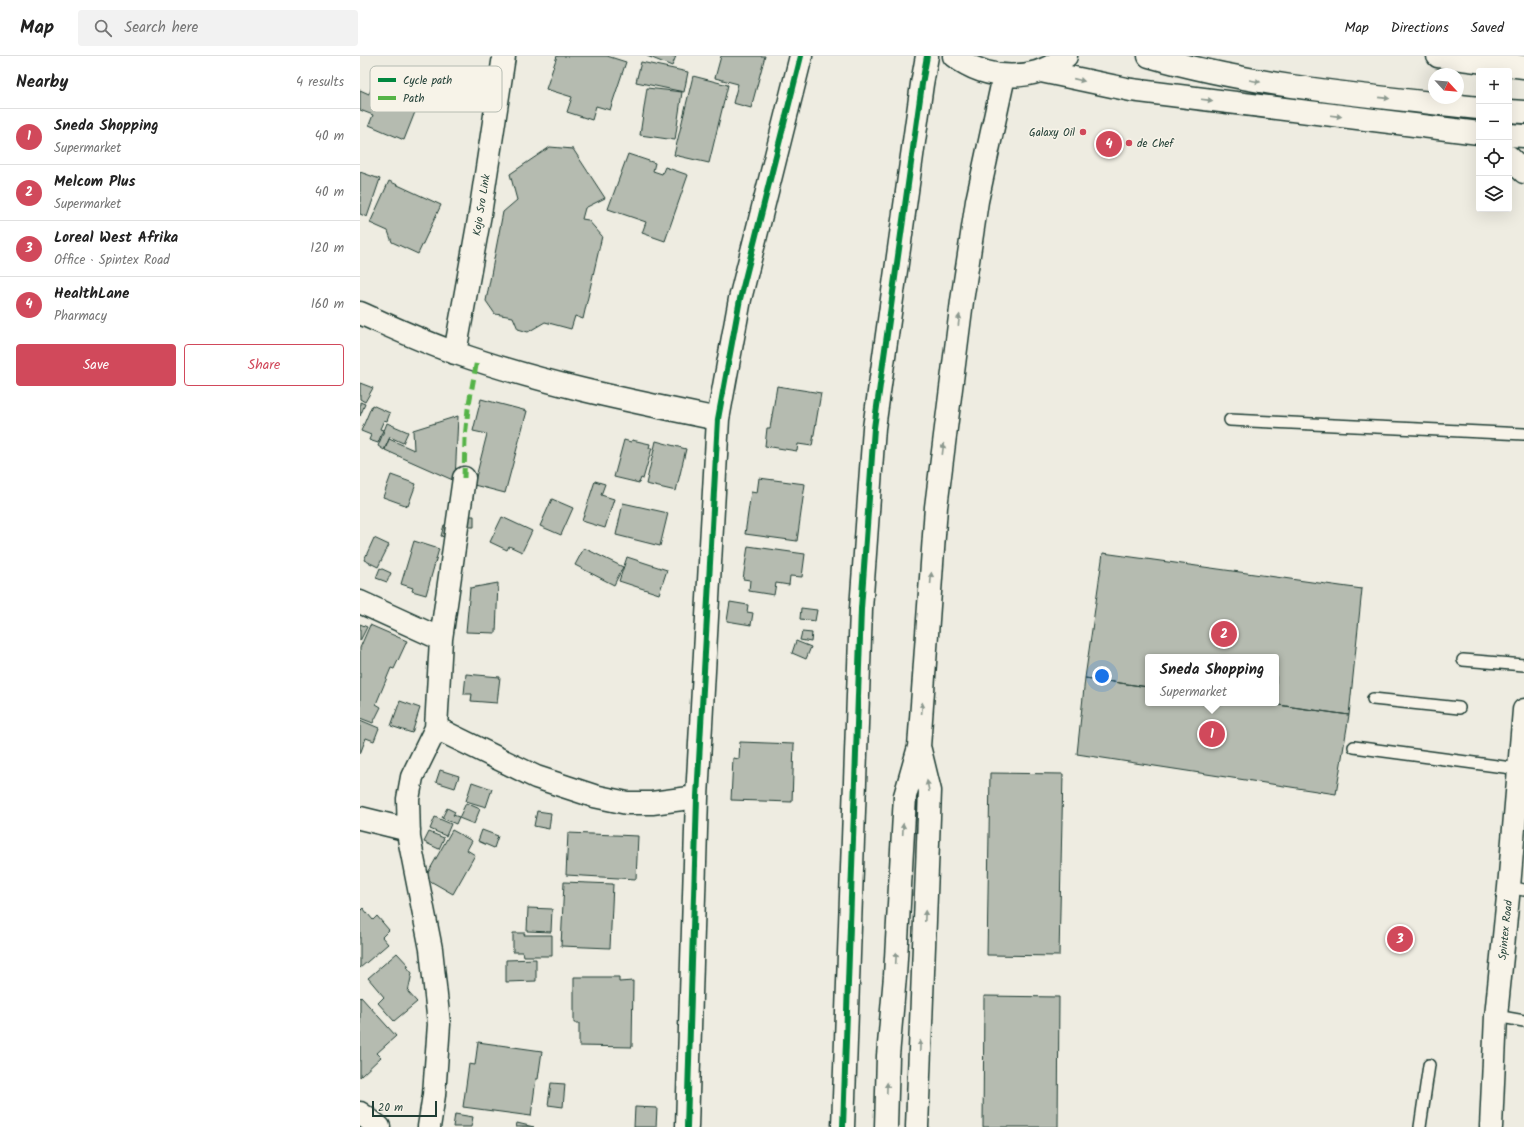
<!DOCTYPE html>
<html lang="en">
<head>
<meta charset="utf-8">
<style>
	:root { --surface:#fff; --page:#f2f2f2; --text:#222; --muted:#767676; --line:#e0e0e0; --accent:#d1495b }
	body { margin:0; font-family:Kalam,sans-serif; background:var(--page); color:var(--text) }
	.controls { position:absolute; right:12px; top:12px; display:grid; overflow:hidden; border-radius:4px; box-shadow:0 4px 16px #0002 }
	.controls button { width:36px; height:36px; display:grid; place-items:center; padding:0; border:0; border-bottom:1px solid var(--line); background:var(--surface); color:var(--text); font:20px sans-serif }
	.compass { position:absolute; left:1068px; top:12px; width:36px; height:36px; border-radius:50%; background:var(--surface); box-shadow:0 4px 16px #0002; rotate:116deg }
	.scale { position:absolute; left:12px; bottom:10px; width:65px; box-sizing:border-box; padding-left:4px; border:2px solid #1f3d34; border-top:0; font-size:11px; line-height:14px; white-space:nowrap; color:#1f3d34; -webkit-text-stroke:3px #f7f3e8; paint-order:stroke }
	.you { position:absolute; left:742px; top:620px; width:14px; height:14px; margin:-10px; border:3px solid #fff; border-radius:50%; background:#1a73e8; box-shadow:0 0 0 6px #1a73e833 }
	.badge { display:grid; place-items:center; width:26px; height:26px; border-radius:50%; background:var(--accent); color:#fff; font-size:13px; font-weight:700 }
	.pin { position:absolute; translate:-50% -50%; border:2px solid #fff; box-shadow:0 1px 4px #0006 }
	.popup { position:absolute; left:785px; top:598px; width:134px; height:52px; box-sizing:border-box; display:grid; place-content:center; border-radius:4px; background:var(--surface); filter:drop-shadow(0 1px 3px #0005); font-size:13px; white-space:nowrap; color:var(--muted) }
	.popup b { font-size:15px; color:var(--text) }
	.popup::after { content:''; position:absolute; left:50%; top:100%; margin-left:-8px; border:8px solid transparent; border-top-color:var(--surface) }
	.list { margin:0; padding:0; list-style:none }
	h2 { display:flex; justify-content:space-between; align-items:center; height:52px; margin:0; padding:0 16px; font-size:17px }
	h2 small { font-size:13px; font-weight:400; color:var(--muted) }
	.list li { display:grid; grid-template-columns:26px 1fr auto; gap:12px; align-items:center; box-sizing:border-box; height:56px; padding:0 16px; border-top:1px solid var(--line) }
	.list b { display:block; font-size:15px; white-space:nowrap }
	.list p { margin:0; font-size:13px; white-space:nowrap; color:var(--muted) }
	.list em { font-size:13px; font-style:normal; color:var(--muted) }
	.actions { display:flex; gap:8px; padding:12px 16px }
	.actions a { flex:1; padding:9px 0; border:1px solid var(--accent); border-radius:4px; text-align:center; font-size:14px; color:var(--accent) }
	.actions .main { background:var(--accent); color:#fff }
	.icon { flex:none; width:22px; height:22px; fill:none; stroke:currentColor; stroke-width:2; stroke-linecap:round; stroke-linejoin:round }
	.map { position:relative; flex:none; width:1164px; height:1071px; overflow:hidden }
	header { display:flex; align-items:center; gap:24px; box-sizing:border-box; height:56px; padding:0 20px; background:var(--surface); border-bottom:1px solid var(--line) }
	header strong { font-size:19px }
	nav { display:flex; gap:22px; margin-inline-start:auto; font-size:14px }
	.search { width:280px; height:36px; background:var(--page); display:flex; align-items:center; gap:10px; box-sizing:border-box; padding:0 14px; border-radius:4px; color:var(--muted); font-size:15px }
	main { display:flex }
	aside { flex:1; background:var(--surface) }
	.map>svg:first-child { display:block }
</style>
</head>
<body>
<header>
<strong>Map</strong>
<div class="search"><svg class="icon" aria-label="search" viewBox="0 0 24 24"><circle cx="10" cy="10" r="6"/><path d="M15 15l6 6"/></svg>Search here</div>
<nav><a>Map</a><a>Directions</a><a>Saved</a></nav>
</header>
<main>
<aside>
<h2>Nearby<small>4 results</small></h2>
<ul class="list">
<li><span class="badge">1</span><div><b>Sneda Shopping</b><p>Supermarket</p></div><em>40 m</em></li>
<li><span class="badge">2</span><div><b>Melcom Plus</b><p>Supermarket</p></div><em>40 m</em></li>
<li><span class="badge">3</span><div><b>Loreal West Afrika</b><p>Office · Spintex Road</p></div><em>120 m</em></li>
<li><span class="badge">4</span><div><b>HealthLane</b><p>Pharmacy</p></div><em>160 m</em></li>
</ul>
<div class="actions"><a class="main">Save</a><a>Share</a></div>
</aside>
<div class="map">
<svg width="1164" height="1071" viewBox="0 0 1164 1071">
	<rect width="100%" height="100%" fill="#eeece1"/>
	<filter id="ink" filterUnits="userSpaceOnUse"><feTurbulence type="fractalNoise" baseFrequency=".025" numOctaves="2"/><feDisplacementMap in="SourceGraphic" scale="8" xChannelSelector="R" yChannelSelector="G"/><feConvolveMatrix kernelMatrix="1 2 1 2 8 2 1 2 1" color-interpolation-filters="sRGB"/></filter>
	<g filter="url(#ink)">
		<path fill="#b5bbb0" stroke="#1f3d34" d="M197 0H247L266 6 250 54 236 50 232 64 207 56 212 41 186 33Z
			M287 0H316L312 10Z
			M361 0H405L391 52 373 47 378 28 355 22Z
			M281 6 328 16 324 36 276 26Z
			M21 10 66 28 44 84 9 69 13 59 0 54V34L9 38Z
			M333 20 368 29 349 107 314 99Z
			M287 32 322 36 315 84 280 79Z
			M190 91 213 93 245 142 225 152 222 163 228 164 242 180 223 263 215 260 211 273 185 266 168 276 158 273 153 261 135 258 126 245 143 156 157 144 150 118Z
			M268 98 295 107 293 115 302 118 305 111 328 119 305 185 282 177 286 166 248 153Z
			M0 116 20 123 7 161 0 158Z
			M29 125 81 149 58 198 32 186 28 175 10 167Z
			M0 327 13 332 5 346 0 343Z
			M417 330 461 337 452 390 438 388 437 395 405 390 407 372H410Z
			M121 343 167 355 145 437 114 429 127 378 113 375Z
			M0 346 5 348 0 360Z
			M12 349 30 357 27 365 24 364 20 373 23 374 18 387 9 384 11 379 1 375Z
			M98 360 95 425 25 394 29 383 54 394 53 374Z
			M27 367 48 376 43 387 30 381 24 394 18 390Z
			M264 384 271 386 272 384 290 388 289 392H292L283 423 281 422 279 427 254 421Z
			M296 385 326 393 316 435 286 428Z
			M31 419 56 428 48 450 23 441Z
			M399 422 445 428 437 485 385 478 391 436 397 437Z
			M235 425 245 428 241 439 254 443 245 472 222 465Z
			M192 443 213 452 201 479 180 470Z
			M263 447 308 457 300 490 256 479Z
			M100 460H114V471H100Z
			M142 461 172 475 162 496 149 490 147 494 130 486Z
			M84 469 95 471 92 483 81 480Z
			M14 482 29 489 18 511 4 504Z
			M54 485 79 493 66 539 52 535 53 532 41 528Z
			M388 490 445 498 442 521 430 520 429 529 416 527 414 539 389 535 390 524 383 523Z
			M224 492 263 511 254 529 215 509Z
			M743 497 1002 533 989 659 904 647H916V601H788V631L725 622Z
			M267 501 307 514 299 538 259 525Z
			M20 512 31 517 27 526 16 522Z
			M138 527 136 577 106 576 110 532Z
			M370 546 388 549 387 556 393 557 391 569 367 565Z
			M441 552 457 554 455 565 440 563Z
			M0 568 7 571 0 585Z
			M10 569 47 585 34 613 31 612 16 648 21 651 13 667 0 662V592Z
			M442 576 452 577 451 586 440 584Z
			M436 585 451 591 446 603 432 597Z
			M106 618 140 621 137 647 111 645 112 638H104Z
			M725 622 788 631V647H904L989 659 976 738 717 698Z
			M40 645 60 652 52 677 31 670Z
			M0 664 19 672 14 685 6 682 0 698Z
			M380 686 434 688 432 746 371 744 373 702 379 703Z
			M80 714 99 720 95 732 76 726Z
			M630 717 703 718 699 900 627 899Z
			M112 726 132 733 126 751 106 745Z
			M106 747 120 753 114 768 99 762Z
			M87 752 95 756 93 759 99 761 96 768 82 762Z
			M177 755 191 757 189 773 174 770Z
			M75 761 91 768 86 780 70 773Z
			M92 774 112 785 107 794 115 799 93 838 65 822Z
			M122 774 138 780 134 792 118 785Z
			M69 776 84 782 79 793 64 786Z
			M208 777 278 780 276 823 206 819Z
			M204 826 253 828 250 892 201 890Z
			M3 852 13 864 17 860 29 874 22 881 28 888 0 912V855Z
			M168 852 192 853 191 876 167 875Z
			M153 877H165L164 879H192V900H164L163 896H153Z
			M37 897 49 910 47 911 52 917 48 936 57 946 34 965 18 947 24 941 8 922Z
			M176 903V925L146 926V904Z
			M214 921H259V926L273 925 272 991 219 990V967H214Z
			M624 940 699 941 698 1071H623Z
			M1 941 36 980 17 997 21 1001 0 1021V942Z
			M118 986 182 995 178 1023H176L171 1060 103 1051 109 1008 115 1009Z
			M191 1027 205 1028 203 1051 188 1049Z
			M275 1051 297 1052 296 1071H274Z
			M95 1058 113 1061 111 1071H93Z
			M157 1067 174 1071H156Z"/>
		<g fill="none" stroke-linecap="round" stroke-linejoin="round">
			<defs>
				<path id="lane" d="M870 364 1164 378
					M1103 604 1164 609
					M1013 643 1099 652
					M994 691 1159 713
					M1149 831 1164 834
					M1136 960 1164 965
					M1060 1071 1069 1009"/>
				<path id="street" d="M0 257C32 271 63 286 96 297 181 327 270 345 358 363
					M95 297 120 158 144 0
					M0 546 81 583
					M76 672 176 721 234 740 267 747H292L337 741
					M0 762 49 774
					M0 1057 19 1071
					M69 1071 74 1039 79 968 71 893 49 782 48 743 52 721 76 672 81 583 104 422
					M327 1071 337 741 358 363 380 243 441 0
					M483 1071 501 553 514 372 562 28 567 0
					M526 1071 528 1000 535 920 545 740 559 691 576 451 602 245 617 145 644 20
					M557 1071 570 735 560 694"/>
				<path id="secondary" d="M594 0C627 25 674 27 706 0
					M789 0C896 31 1008 40 1119 52
					M1078 0 1164 11
					M681 15 771 34 1119 77
					M1149 55 1164 56
					M1149 79 1164 80
					M1149 101 1164 116
					M1131 1071 1136 960 1149 831 1164 654"/>
			</defs>
			<use href="#lane" stroke="#1f3d34" stroke-width="14"/>
			<use href="#street" stroke="#1f3d34" stroke-width="25"/>
			<use href="#secondary" stroke="#1f3d34" stroke-width="25"/>
			<use href="#lane" stroke="#f7f3e8" stroke-width="11"/>
			<use href="#street" stroke="#f7f3e8" stroke-width="22"/>
			<use href="#secondary" stroke="#f7f3e8" stroke-width="22"/>
			<path stroke="#55b346" stroke-width="5" stroke-dasharray="10 5" stroke-linecap="butt" d="M104 422 105 382 108 353 117 304"/>
			<defs>
				<path id="cycleway" d="M327 1071 337 741 358 363 380 243 441 0
					M483 1071 501 553 514 372 562 28 567 0"/>
			</defs>
			<use href="#cycleway" stroke="#f7f3e8" stroke-width="8"/>
			<use href="#cycleway" stroke="#00873e" stroke-width="6"/>
		</g>
		<defs><path id="oneway-solid" d="M-6-.8H1V-3.2L6.5 0L1 3.2V.8H-6Z"/></defs>
		<g fill="#8b988e">
			<use href="#oneway-solid" transform="translate(719 24) rotate(13)"/>
			<use href="#oneway-solid" transform="translate(895 25) rotate(10)"/>
			<use href="#oneway-solid" transform="translate(1024 42) rotate(6)"/>
			<use href="#oneway-solid" transform="translate(847 44) rotate(7)"/>
			<use href="#oneway-solid" transform="translate(976 60) rotate(7)"/>
			<use href="#oneway-solid" transform="translate(599 264) rotate(-83)"/>
			<use href="#oneway-solid" transform="translate(583 393) rotate(-83)"/>
			<use href="#oneway-solid" transform="translate(571 522) rotate(-86)"/>
			<use href="#oneway-solid" transform="translate(562 652) rotate(-86)"/>
			<use href="#oneway-solid" transform="translate(568 730) rotate(-101)"/>
			<use href="#oneway-solid" transform="translate(543 773) rotate(-87)"/>
			<use href="#oneway-solid" transform="translate(565 860) rotate(-88)"/>
			<use href="#oneway-solid" transform="translate(536 902) rotate(-87)"/>
			<use href="#oneway-solid" transform="translate(560 990) rotate(-88)"/>
			<use href="#oneway-solid" transform="translate(527 1032) rotate(-88)"/>
		</g>
	</g>
	<g fill="#d1495b" stroke="#f7f3e8" stroke-width="1.5">
		<circle cx="723" cy="76" r="4"/>
		<circle cx="769" cy="87" r="4"/>
	</g>
	<g text-anchor="middle" stroke-width="3" stroke-linejoin="round" paint-order="stroke">
		<g font-size="11" fill="#1f3d34" stroke="#f7f3e8" text-anchor="end">
			<text x="715" y="80">Galaxy Oil</text>
			<text x="777" y="91" text-anchor="start">de Chef</text>
		</g>
		<g font-size="11" fill="#1f3d34" stroke="#f7f3e8">
			<text transform="translate(121 149) rotate(-81)" y="4">Kojo Sro Link</text>
			<text transform="translate(1145 874) rotate(-84)" y="4">Spintex Road</text>
		</g>
	</g>
	<rect x="10" y="10" width="132" height="46" rx="6" fill="#f7f3e8" stroke="#b6bcb2" stroke-width="1"/>
	<rect x="18" y="22" width="18" height="4" fill="#00873e"/>
	<rect x="18" y="40" width="18" height="4" fill="#55b346"/>
	<g font-size="11" fill="#1f3d34">
		<text x="43" y="28">Cycle path</text>
		<text x="43" y="46">Path</text>
	</g>
</svg>
<div class="controls">
<button>+</button>
<button>−</button>
<button><svg class="icon" aria-label="locate" viewBox="0 0 24 24"><circle cx="12" cy="12" r="6"/><path d="M12 2v4M12 18v4M2 12h4M18 12h4"/></svg></button>
<button><svg class="icon" aria-label="layers" viewBox="0 0 24 24"><path d="M12 4l9 5-9 5-9-5zM3 14l9 5 9-5"/></svg></button>
</div>
<svg class="compass" viewBox="-18 -18 36 36"><path d="M0-13l5 13h-10z" fill="#e53935"/><path d="M0 13l5-13h-10z" fill="#767676"/></svg>
<div class="scale">20 m</div>
<div class="you"></div>
<div class="pin badge" style="left:852px;top:678px">1</div>
<div class="popup"><b>Sneda Shopping</b>Supermarket</div>
<div class="pin badge" style="left:864px;top:578px">2</div>
<div class="pin badge" style="left:1040px;top:883px">3</div>
<div class="pin badge" style="left:749px;top:88px">4</div>
</div>
</main>
</body>
</html>
